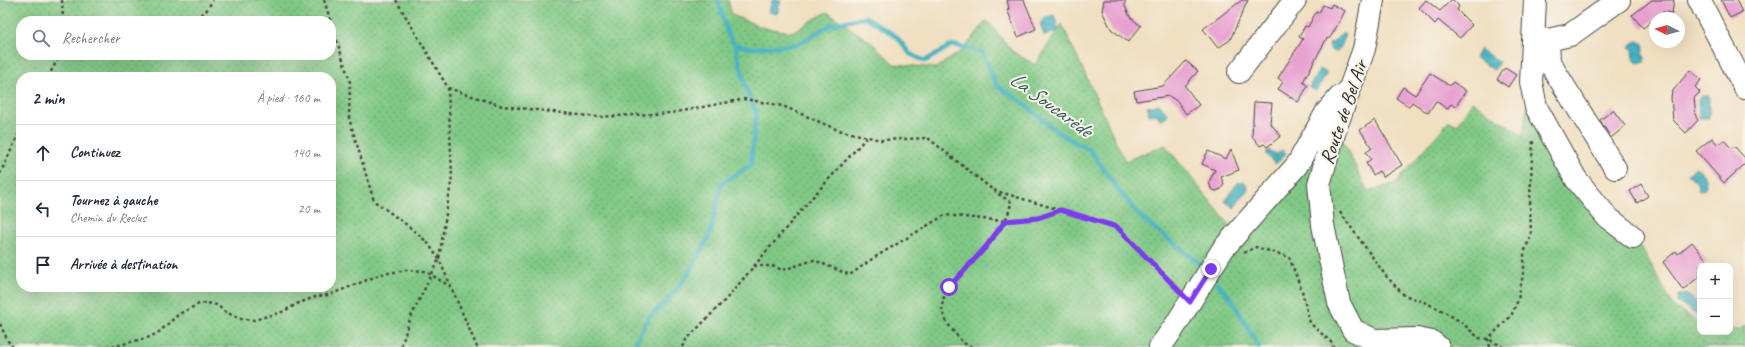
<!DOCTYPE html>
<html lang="fr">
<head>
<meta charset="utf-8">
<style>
	:root { --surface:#fff; --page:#f6f6f7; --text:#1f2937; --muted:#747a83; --line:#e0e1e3 }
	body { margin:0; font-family:Caveat,sans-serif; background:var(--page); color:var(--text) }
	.controls { position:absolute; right:12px; bottom:12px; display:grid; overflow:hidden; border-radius:8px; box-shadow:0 4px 16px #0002 }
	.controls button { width:36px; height:36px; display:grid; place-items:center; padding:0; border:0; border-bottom:1px solid var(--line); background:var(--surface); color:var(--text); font:20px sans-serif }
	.compass { position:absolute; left:1649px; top:12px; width:36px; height:36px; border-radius:50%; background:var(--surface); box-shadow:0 4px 16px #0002; rotate:275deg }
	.stop { position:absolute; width:12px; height:12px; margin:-9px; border:3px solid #7c3aed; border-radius:50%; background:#fff }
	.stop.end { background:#7c3aed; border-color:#fff; box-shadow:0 1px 4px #0008 }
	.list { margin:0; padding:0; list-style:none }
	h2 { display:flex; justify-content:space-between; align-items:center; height:52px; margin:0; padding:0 16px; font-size:17px }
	h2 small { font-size:13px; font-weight:400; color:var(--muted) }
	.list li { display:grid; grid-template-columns:26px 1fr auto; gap:12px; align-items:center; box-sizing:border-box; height:56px; padding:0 16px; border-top:1px solid var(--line) }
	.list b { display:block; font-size:15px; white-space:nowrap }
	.list p { margin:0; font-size:13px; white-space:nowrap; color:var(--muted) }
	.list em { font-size:13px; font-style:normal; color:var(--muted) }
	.icon { flex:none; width:22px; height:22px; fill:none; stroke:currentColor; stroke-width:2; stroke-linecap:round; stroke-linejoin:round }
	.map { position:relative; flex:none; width:1745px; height:347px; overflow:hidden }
	.search { position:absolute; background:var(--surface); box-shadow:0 4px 16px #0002; left:16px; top:16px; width:320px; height:44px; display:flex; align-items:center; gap:10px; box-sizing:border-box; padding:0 14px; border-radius:16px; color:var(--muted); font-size:15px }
	.panel { position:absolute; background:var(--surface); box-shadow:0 4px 16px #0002; left:16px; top:72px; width:320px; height:220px; border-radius:16px }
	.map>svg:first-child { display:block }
</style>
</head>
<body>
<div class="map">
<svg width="1745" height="347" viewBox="0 0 1745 347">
	<defs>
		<pattern id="grass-dots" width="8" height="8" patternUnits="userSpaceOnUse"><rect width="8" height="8" fill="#80c985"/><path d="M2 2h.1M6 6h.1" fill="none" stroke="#69a36d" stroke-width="1.8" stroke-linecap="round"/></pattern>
		<pattern id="water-waves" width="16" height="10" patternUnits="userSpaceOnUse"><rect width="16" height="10" fill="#45b2c2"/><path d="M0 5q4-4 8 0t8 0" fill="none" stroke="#3a919e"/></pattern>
	</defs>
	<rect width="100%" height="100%" fill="#f7f3e8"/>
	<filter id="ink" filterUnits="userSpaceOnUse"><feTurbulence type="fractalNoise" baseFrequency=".025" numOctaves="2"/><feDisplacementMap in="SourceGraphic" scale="8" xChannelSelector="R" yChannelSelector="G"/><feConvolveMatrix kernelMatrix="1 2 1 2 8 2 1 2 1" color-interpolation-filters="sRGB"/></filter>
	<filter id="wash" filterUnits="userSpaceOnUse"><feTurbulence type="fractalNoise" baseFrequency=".012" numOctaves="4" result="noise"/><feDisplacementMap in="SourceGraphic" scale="16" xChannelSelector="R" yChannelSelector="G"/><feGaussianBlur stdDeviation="0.9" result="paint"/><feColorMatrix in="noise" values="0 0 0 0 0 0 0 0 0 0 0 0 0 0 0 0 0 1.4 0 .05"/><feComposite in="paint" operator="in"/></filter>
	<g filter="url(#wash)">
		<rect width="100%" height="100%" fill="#f0dfc1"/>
		<path fill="url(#grass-dots)" stroke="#567a58" fill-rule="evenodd" d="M0 0H728L732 15 764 28 792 32 827 12 871 42 894 64 936 68 963 50 987 20 1012 51 1035 65 1062 24 1125 161 1165 145 1232 228 1280 176 1315 116 1342 139 1368 192 1396 183 1449 121 1458 125 1472 101 1523 136 1528 100 1605 220 1642 248 1674 307 1700 323V332H1730V329L1739 330 1745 326V347H0ZM21 21H331V55H21ZM21 77H331V287H21Z"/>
		<path fill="url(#water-waves)" stroke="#386e76" d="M772 0H781L777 14 769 12Z
			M1054 15 1059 31 1044 36 1040 23 1043 21V18Z
			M1343 32 1345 34C1344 40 1342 49 1335 52L1331 50 1329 45 1330 42 1332 43Z
			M1637 41 1643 43 1644 48 1642 52 1645 57 1644 62 1643 63 1636 62 1634 58 1633 50 1630 47 1632 44Z
			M1480 49 1499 62 1494 70 1475 58Z
			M1320 69 1327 73 1316 91 1309 87Z
			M1702 95H1709V118H1699L1698 99Z
			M1159 104 1168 115 1161 120 1156 114 1149 115 1147 107Z
			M1268 150 1277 154 1282 150 1285 152 1286 154 1277 163H1274L1266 154Z
			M1696 167C1703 172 1708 181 1705 189L1701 191 1698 190 1697 183 1688 174Z
			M1238 182 1240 183 1244 182 1247 184 1248 189 1234 208 1225 201Z
			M1684 293 1700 304V311L1697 315 1677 301 1679 294H1682Z"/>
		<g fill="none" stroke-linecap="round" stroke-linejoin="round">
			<path stroke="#45b2c2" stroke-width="4.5" d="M718 0 727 33 735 45 752 48 796 45 830 25 866 17 897 37 910 54 925 61 952 45 982 52 997 86 1021 101 1057 132 1091 151 1115 186 1144 220 1204 267
				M1217 283 1232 300 1259 347
				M633 347 649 317 664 304 685 279 710 235 721 184 751 165 756 113 746 88 735 45"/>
		</g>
		<g id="blocks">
			<path fill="#e8a0d1" d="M1007 0H1024L1036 29 1018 37 1007 9H1009Z
				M1104 0H1125V6L1130 17 1141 26 1128 42 1111 29 1102 11Z
				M1242 0H1248L1230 40 1218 48 1203 29Z
				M1426 0 1440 11 1451 0H1453L1459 6 1457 10 1472 25 1460 38 1438 20 1435 24 1419 8Z
				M1652 0H1674L1672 13 1663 12 1643 28 1632 15Z
				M1721 0H1736L1742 12 1730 18Z
				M1332 4 1345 11 1333 33 1329 39 1327 38 1303 82 1308 86 1298 102 1278 89 1283 82 1278 78 1303 39 1299 37 1305 26 1308 27 1316 12 1319 13 1323 5 1330 8Z
				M1186 61 1198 71 1185 86 1199 105 1186 114 1178 102 1169 96 1136 101 1134 91 1163 86Z
				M1505 68 1516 75 1508 87 1497 79Z
				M1690 70 1701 80 1695 87 1700 92 1694 98 1696 117 1698 120 1686 133 1673 120 1671 97 1672 92Z
				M1430 73 1450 86 1453 82 1466 91 1455 107 1451 104 1447 109 1436 101 1428 113 1412 102 1409 107 1396 98 1403 87 1415 95Z
				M1254 102 1272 103 1270 123 1281 136 1267 147 1264 144 1260 146 1252 136Z
				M1613 110 1625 126 1611 138 1600 120Z
				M1375 120 1402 165 1383 177 1379 171 1373 175 1366 163 1371 159 1366 152 1372 148 1360 130Z
				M1712 138 1718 145 1724 140 1731 148 1734 146 1745 158V164L1724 183 1696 151Z
				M1231 149 1239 170 1221 177 1224 184 1221 189 1216 191 1211 189 1209 182 1215 170 1202 164 1208 151 1226 159Z
				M1641 184 1648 196 1637 203 1630 191Z
				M1692 242 1708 262 1700 266V276L1683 290 1663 262 1676 251 1678 254Z"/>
		</g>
	</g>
	<g filter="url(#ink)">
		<use href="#blocks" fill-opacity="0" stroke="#494642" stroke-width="1"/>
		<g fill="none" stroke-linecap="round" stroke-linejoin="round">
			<defs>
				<path id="minor" d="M1373 0 1364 49 1336 127 1319 184 1323 225 1339 303 1353 330 1374 340 1417 339 1432 342 1438 347
					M1535 0 1531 82 1536 107 1576 179 1607 217 1633 237
					M1699 0 1745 88
					M1534 38 1548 40 1570 35 1619 0
					M1548 40 1549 62 1615 168
					M1239 72 1295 0
					M1160 347 1175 326 1223 249 1297 165 1326 113 1340 97"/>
			</defs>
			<use href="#minor" stroke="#494642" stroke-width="24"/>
			<path stroke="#494642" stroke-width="2.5" stroke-dasharray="3 3" stroke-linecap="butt" d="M62 0 63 21
				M324 0 350 82 349 118 374 201 407 225 427 242 439 259 477 347
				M396 0 448 88 452 176 439 259 410 319 401 347
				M93 21 98 18 102 21
				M191 21 206 11 213 0
				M48 77 60 55
				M448 88 502 106 597 117 671 113 745 99 783 106 838 130 881 140 928 138 993 190 1117 227 1178 289
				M0 174 21 129
				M1340 212 1386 276 1404 295 1424 302 1443 311 1461 322 1479 338 1488 339 1503 347
				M1244 253 1256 247 1289 257 1302 291 1310 323 1333 344V347
				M754 266H772L783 270 814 260 850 275 872 259 945 215 1003 221 1038 218 1061 210
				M0 324 8 341 13 347
				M112 347 150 337 159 332 179 314 199 304 207 303 217 305 225 312 241 319 254 320 282 312 299 303 318 296 329 295 382 274 406 270 425 271 451 287
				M683 347 686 340 727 298 809 201 867 137
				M972 347C961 343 959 338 952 329 946 322 940 312 943 301 945 289 956 278 965 269 982 251 1008 228 1011 202L995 192
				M1490 347 1488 339 1511 316 1518 300 1524 269V253L1531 235 1530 200 1533 139"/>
			<use href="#minor" stroke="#fff" stroke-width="22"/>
		</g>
	</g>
	<g fill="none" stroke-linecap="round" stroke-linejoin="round" filter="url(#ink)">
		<path stroke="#7c3aed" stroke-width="5" d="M949 287 985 248 1005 221 1038 218 1061 210 1117 227 1190 302 1211 269"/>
	</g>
	<g text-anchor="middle" stroke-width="4" stroke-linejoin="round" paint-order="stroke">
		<g font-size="20" fill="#2b2b2b" stroke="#f7f3e8">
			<text transform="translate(1343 112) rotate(-71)" y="7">Route de Bel Air</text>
		</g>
		<g font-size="21" font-style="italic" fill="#345a60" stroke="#f7f3e8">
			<text transform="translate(1051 104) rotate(36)" y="7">La Soucarède</text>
		</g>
	</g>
</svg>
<div class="controls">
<button>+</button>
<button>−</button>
</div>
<svg class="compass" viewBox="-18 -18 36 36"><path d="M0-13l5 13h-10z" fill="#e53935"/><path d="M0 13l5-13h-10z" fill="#747a83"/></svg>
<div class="stop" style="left:949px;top:287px"></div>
<div class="stop end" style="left:1211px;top:269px"></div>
<div class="search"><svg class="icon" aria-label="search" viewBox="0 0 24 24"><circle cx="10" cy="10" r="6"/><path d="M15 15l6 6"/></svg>Rechercher</div>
<section class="panel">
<h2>2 min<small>À pied · 160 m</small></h2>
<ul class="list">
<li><svg class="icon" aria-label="ahead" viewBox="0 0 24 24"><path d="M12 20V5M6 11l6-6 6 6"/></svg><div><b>Continuez</b></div><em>140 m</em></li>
<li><svg class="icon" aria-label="left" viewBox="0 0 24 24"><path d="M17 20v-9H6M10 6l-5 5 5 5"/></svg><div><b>Tournez à gauche</b><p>Chemin du Reclus</p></div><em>20 m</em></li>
<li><svg class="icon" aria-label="arrive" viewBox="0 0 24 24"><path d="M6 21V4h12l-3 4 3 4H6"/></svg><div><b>Arrivée à destination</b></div></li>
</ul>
</section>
</div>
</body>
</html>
